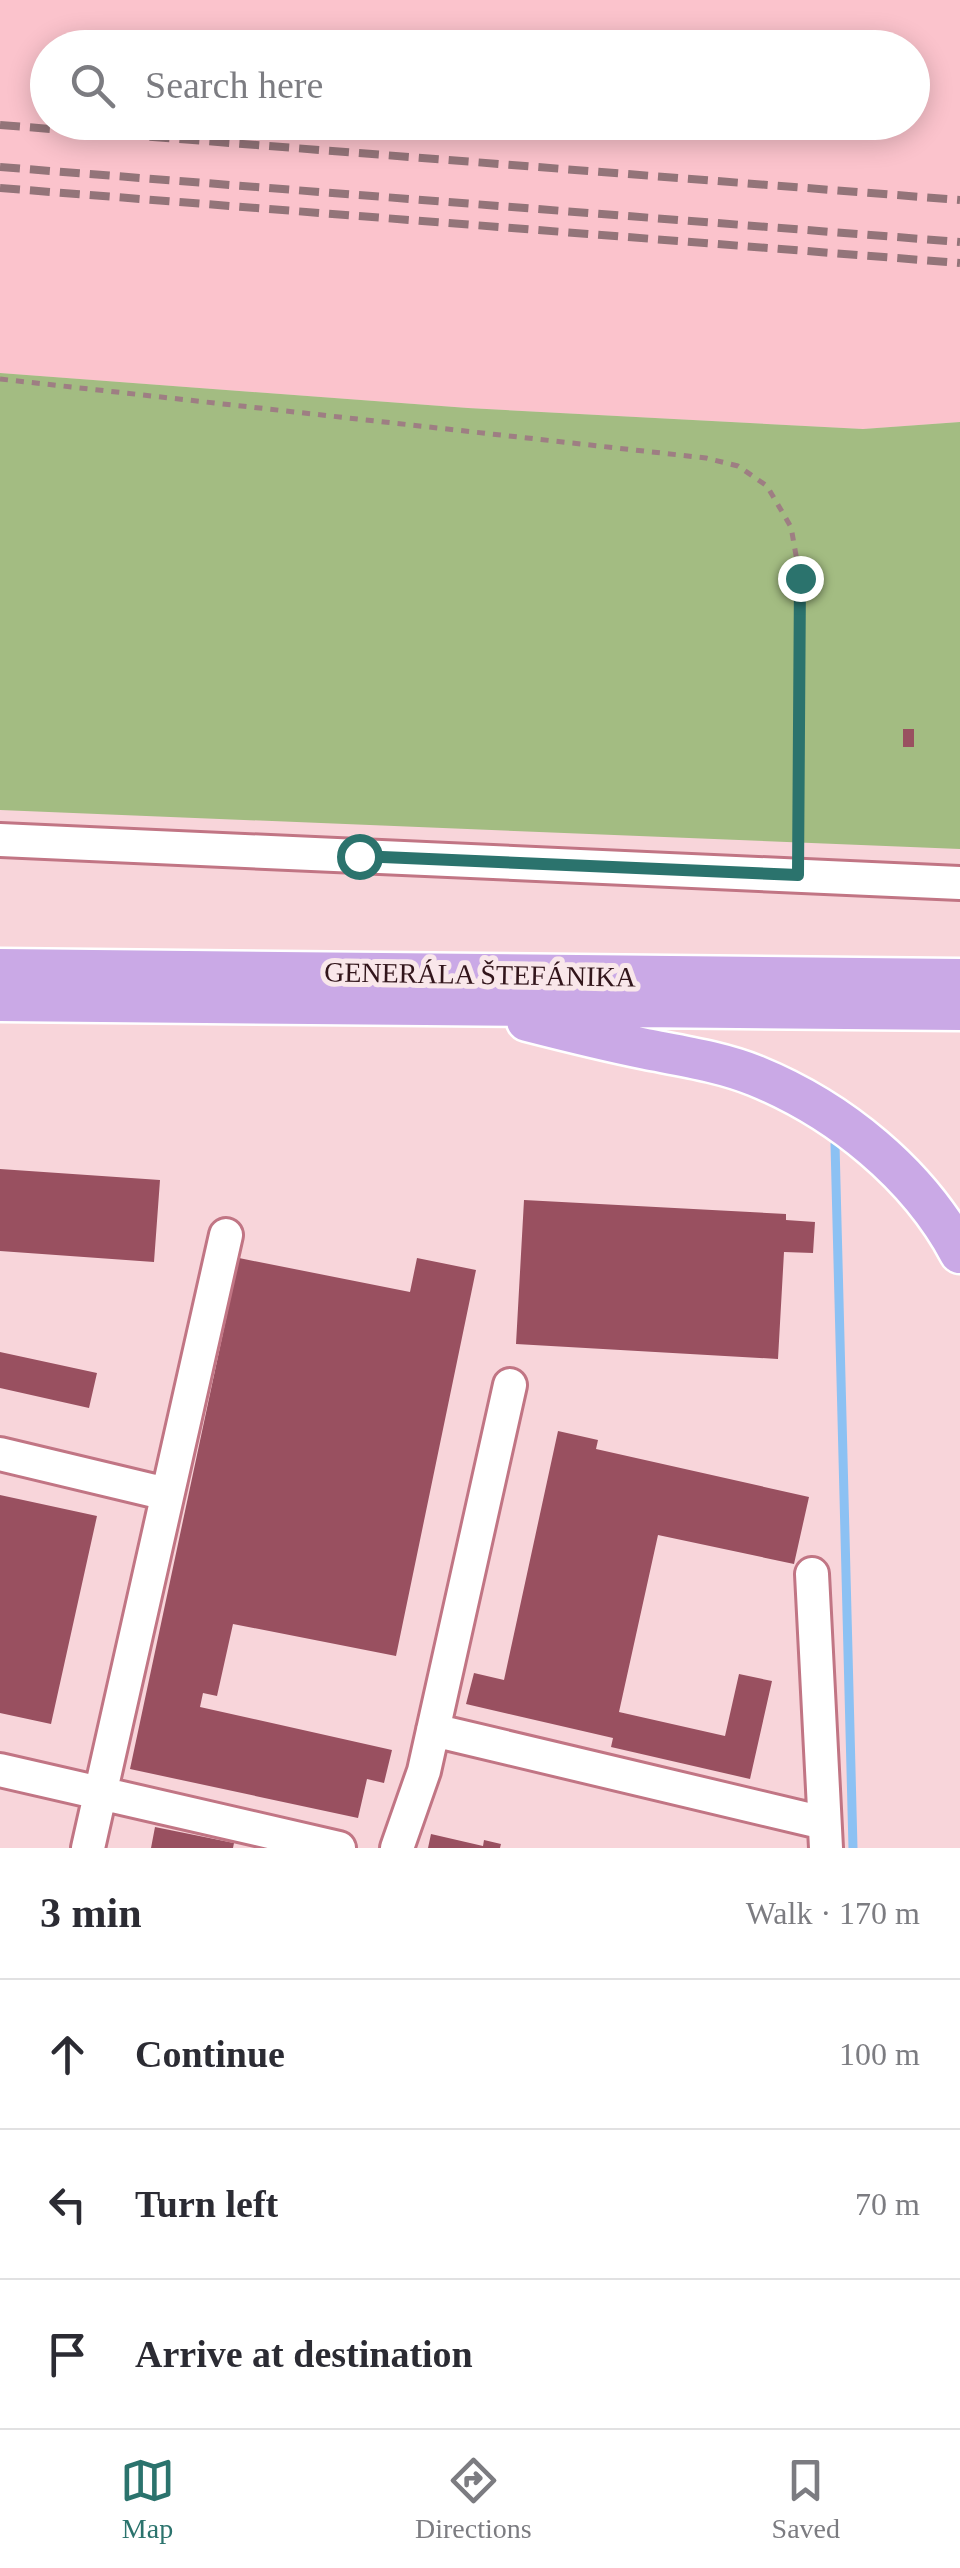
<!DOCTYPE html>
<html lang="en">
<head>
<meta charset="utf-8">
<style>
	:root { --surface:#fff; --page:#f2f2f3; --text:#2b2b33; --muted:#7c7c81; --line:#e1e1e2; --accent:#2b736d }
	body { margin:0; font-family:"Times New Roman",serif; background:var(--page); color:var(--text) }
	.stop { position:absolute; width:30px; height:30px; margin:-22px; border:8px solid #2b736d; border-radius:50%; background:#fff }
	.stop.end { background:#2b736d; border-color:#fff; box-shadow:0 2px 10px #0008 }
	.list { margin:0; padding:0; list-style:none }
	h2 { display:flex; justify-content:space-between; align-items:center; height:130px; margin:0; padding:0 40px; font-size:42px }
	h2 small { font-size:32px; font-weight:400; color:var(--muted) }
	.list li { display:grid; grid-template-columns:65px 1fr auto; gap:30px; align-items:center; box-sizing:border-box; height:150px; padding:0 40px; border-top:2px solid var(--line) }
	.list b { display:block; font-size:38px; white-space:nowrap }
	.list em { font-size:32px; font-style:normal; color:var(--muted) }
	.icon { flex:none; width:55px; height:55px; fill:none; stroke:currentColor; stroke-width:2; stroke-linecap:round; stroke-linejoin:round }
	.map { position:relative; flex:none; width:960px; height:1848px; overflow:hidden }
	.search { position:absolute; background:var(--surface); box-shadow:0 5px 25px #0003; left:30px; right:30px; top:30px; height:110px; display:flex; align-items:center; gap:25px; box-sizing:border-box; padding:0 35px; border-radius:55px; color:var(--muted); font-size:38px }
	.sheet { height:580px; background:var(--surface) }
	nav { display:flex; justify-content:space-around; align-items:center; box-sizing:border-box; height:140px; border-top:2px solid var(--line); background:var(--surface); font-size:28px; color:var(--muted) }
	nav a { display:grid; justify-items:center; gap:5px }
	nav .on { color:var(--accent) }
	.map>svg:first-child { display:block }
</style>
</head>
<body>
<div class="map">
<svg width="960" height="1848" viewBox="0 0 960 1848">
	<rect width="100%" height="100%" fill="#f8d5da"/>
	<path fill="#fbc3cc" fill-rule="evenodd" d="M0 0H960V422L863 429 468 408 0 373ZM48 48H912V122H48Z"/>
	<path fill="#a3bc82" d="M0 373 468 408 863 429 960 422V849L0 810Z"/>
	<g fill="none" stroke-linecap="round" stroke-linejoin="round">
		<path stroke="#8cc1f3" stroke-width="9" d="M835 1144 853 1848"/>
	</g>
	<path fill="#995060" d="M903 729H914V747H903Z
		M0 1169 160 1180 154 1262 0 1251Z
		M524 1200 786 1214V1220L815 1222 813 1253 784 1252 778 1359 516 1344Z
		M239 1258 410 1292 417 1258 476 1270 396 1656 233 1624 217 1696 203 1693 200 1707 392 1750 384 1783 367 1779 358 1818 130 1769Z
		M0 1352 97 1373 89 1408 0 1388Z
		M558 1431 598 1440 596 1449 809 1497 794 1564 658 1535 619 1712 725 1736 739 1674 772 1681 750 1779 611 1747 613 1738 466 1704 474 1673 504 1680Z
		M0 1495 97 1516 51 1724 0 1713Z
		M155 1827 234 1843 233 1848H151Z
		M431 1834 483 1846 484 1840 501 1844 500 1848H428Z"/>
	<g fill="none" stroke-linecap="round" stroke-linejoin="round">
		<defs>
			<path id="minor" d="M0 840 960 883
				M0 1454 167 1494
				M812 1574 826 1848
				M433 1730 824 1823
				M0 1770 339 1848
				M88 1848 226 1235
				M397 1848 424 1771 510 1385"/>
			<path id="major" d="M0 969 960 979
				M0 1001 960 1010
				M527 1021C566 1031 606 1041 646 1049 682 1056 722 1062 756 1076 839 1110 918 1174 960 1253"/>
		</defs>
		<use href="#minor" stroke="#c17584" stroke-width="38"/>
		<use href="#major" stroke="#fff" stroke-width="45"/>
		<path stroke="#9e7e83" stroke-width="5" stroke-dasharray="8 8" stroke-linecap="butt" d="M0 379 706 458 738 466 767 486 791 527 800 578 798 847"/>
		<use href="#minor" stroke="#fff" stroke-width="32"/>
		<use href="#major" stroke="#caa9e6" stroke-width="40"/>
		<path stroke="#937479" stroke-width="8" stroke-dasharray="20 10" stroke-linecap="butt" d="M0 125 960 200
			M0 167 960 242
			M0 188 960 263"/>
	</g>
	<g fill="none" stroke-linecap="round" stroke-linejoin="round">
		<path stroke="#2b736d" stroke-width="12" d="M359 856 798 875 800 578"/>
	</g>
	<g text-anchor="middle" stroke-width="10" stroke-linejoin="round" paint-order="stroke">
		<g font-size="28" fill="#32151b" stroke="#f9e7ea">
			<text transform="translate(480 974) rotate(1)" y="10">GENERÁLA ŠTEFÁNIKA</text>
		</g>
	</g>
</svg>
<div class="stop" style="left:359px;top:856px"></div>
<div class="stop end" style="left:800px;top:578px"></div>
<div class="search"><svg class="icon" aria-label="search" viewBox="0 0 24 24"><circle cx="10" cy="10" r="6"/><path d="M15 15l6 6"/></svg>Search here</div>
</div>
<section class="sheet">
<h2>3 min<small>Walk · 170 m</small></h2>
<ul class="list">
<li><svg class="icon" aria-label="ahead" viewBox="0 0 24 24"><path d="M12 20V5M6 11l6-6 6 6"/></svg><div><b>Continue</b></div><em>100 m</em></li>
<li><svg class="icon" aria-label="left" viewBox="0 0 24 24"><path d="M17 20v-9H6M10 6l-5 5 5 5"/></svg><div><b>Turn left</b></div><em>70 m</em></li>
<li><svg class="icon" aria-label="arrive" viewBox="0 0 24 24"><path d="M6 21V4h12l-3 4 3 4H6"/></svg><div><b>Arrive at destination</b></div></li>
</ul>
</section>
<nav>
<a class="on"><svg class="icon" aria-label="map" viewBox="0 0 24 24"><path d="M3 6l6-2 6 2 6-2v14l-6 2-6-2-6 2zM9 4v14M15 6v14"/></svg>Map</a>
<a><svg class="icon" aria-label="directions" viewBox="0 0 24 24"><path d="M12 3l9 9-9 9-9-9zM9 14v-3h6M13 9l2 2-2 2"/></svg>Directions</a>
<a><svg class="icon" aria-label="saved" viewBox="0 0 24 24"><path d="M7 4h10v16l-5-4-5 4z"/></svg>Saved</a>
</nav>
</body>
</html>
